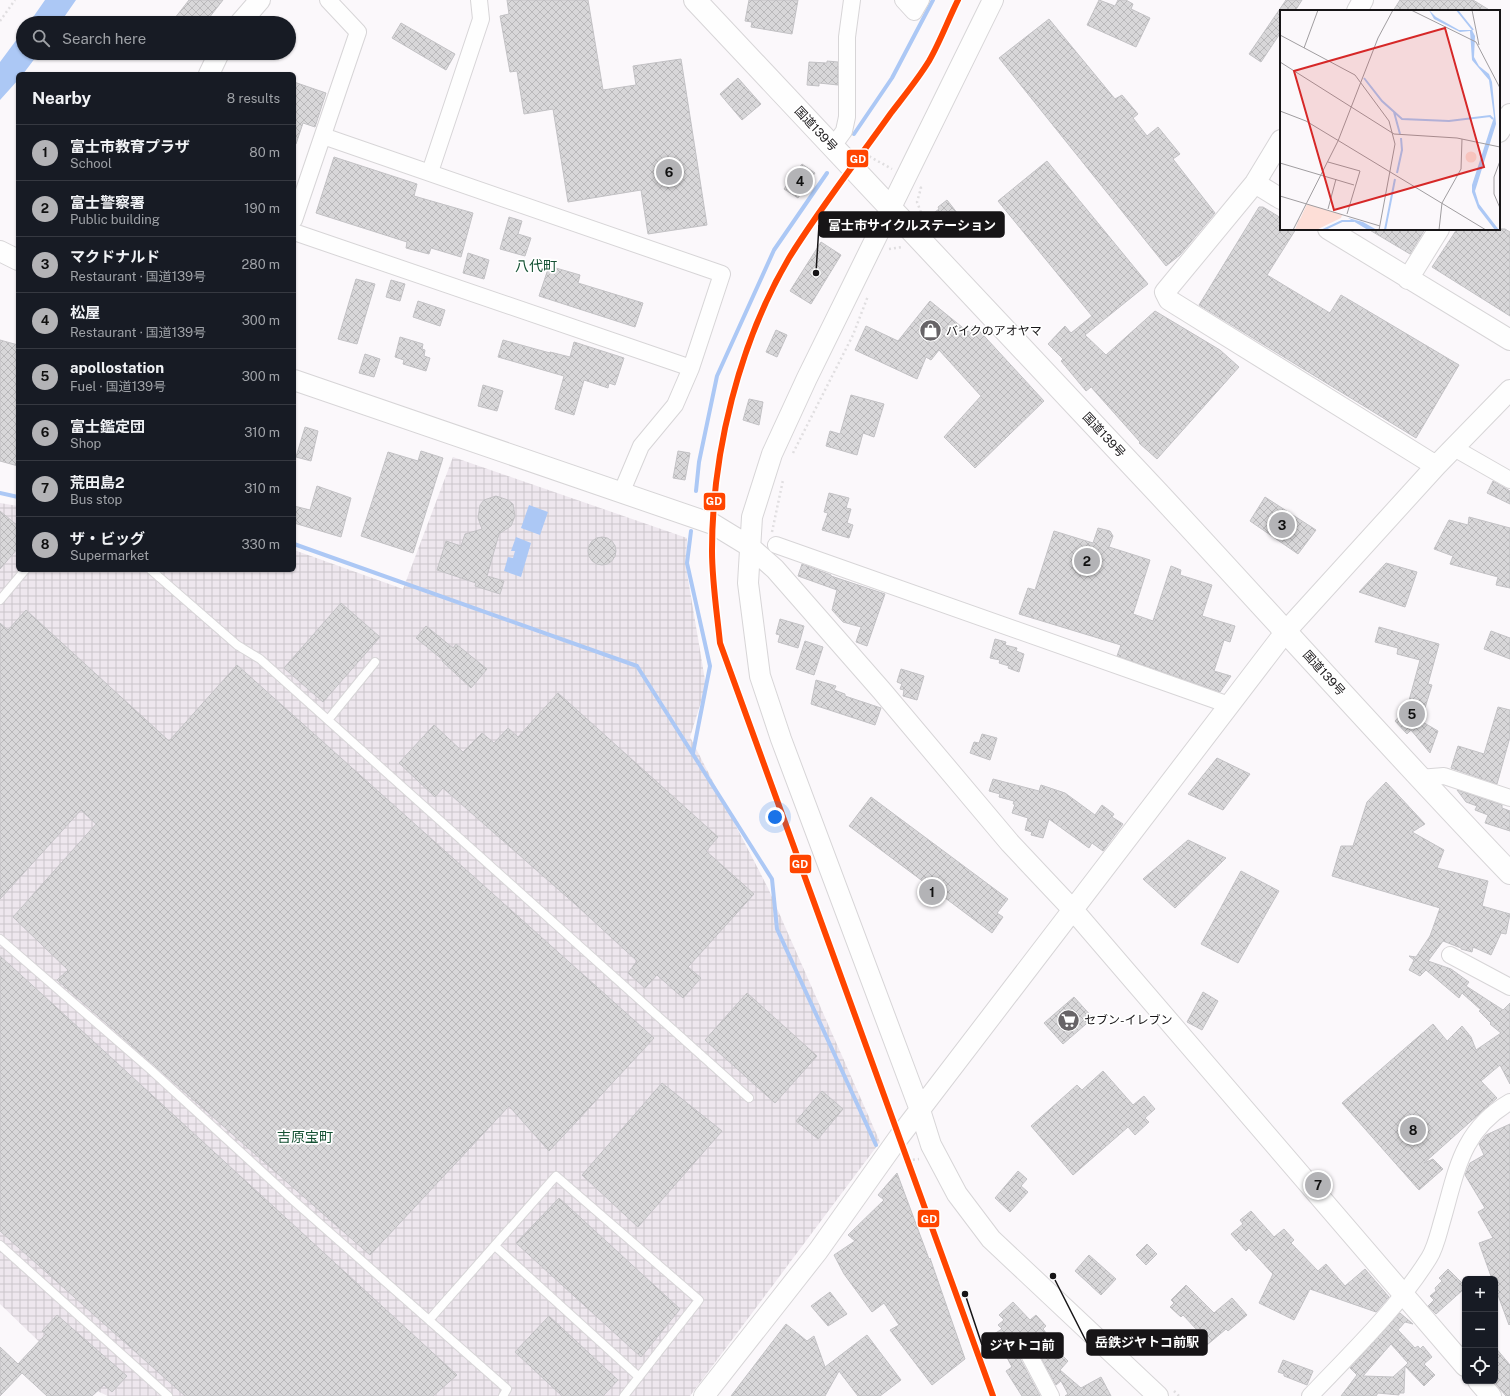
<!DOCTYPE html>
<html lang="en">
<head>
<meta charset="utf-8">
<style>
	:root { --surface:#171b24; --page:#242831; --text:#f1f3f6; --muted:#9ea1a6; --line:#363941; --accent:#b3b3b6 }
	body { margin:0; font-family:"Public Sans","Noto Sans JP",sans-serif; background:var(--page); color:var(--text) }
	.controls { position:absolute; right:12px; bottom:12px; display:grid; overflow:hidden; border-radius:6px; box-shadow:0 1px 3px #0004 }
	.controls button { width:36px; height:36px; display:grid; place-items:center; padding:0; border:0; border-bottom:1px solid var(--line); background:var(--surface); color:var(--text); font:20px sans-serif }
	.you { position:absolute; left:775px; top:817px; width:14px; height:14px; margin:-10px; border:3px solid #fff; border-radius:50%; background:#1a73e8; box-shadow:0 0 0 6px #1a73e833 }
	.badge { display:grid; place-items:center; width:26px; height:26px; border-radius:50%; background:var(--accent); color:#111; font-size:13px; font-weight:700 }
	.pin { position:absolute; translate:-50% -50%; border:2px solid #fff; box-shadow:0 1px 4px #0006 }
	.list { margin:0; padding:0; list-style:none }
	h2 { display:flex; justify-content:space-between; align-items:center; height:52px; margin:0; padding:0 16px; font-size:17px }
	h2 small { font-size:13px; font-weight:400; color:var(--muted) }
	.list li { display:grid; grid-template-columns:26px 1fr auto; gap:12px; align-items:center; box-sizing:border-box; height:56px; padding:0 16px; border-top:1px solid var(--line) }
	.list b { display:block; font-size:15px; white-space:nowrap }
	.list p { margin:0; font-size:13px; white-space:nowrap; color:var(--muted) }
	.list em { font-size:13px; font-style:normal; color:var(--muted) }
	.icon { flex:none; width:22px; height:22px; fill:none; stroke:currentColor; stroke-width:2; stroke-linecap:round; stroke-linejoin:round }
	.map { position:relative; flex:none; width:1510px; height:1396px; overflow:hidden }
	.search { position:absolute; background:var(--surface); box-shadow:0 1px 3px #0004; left:16px; top:16px; width:280px; height:44px; display:flex; align-items:center; gap:10px; box-sizing:border-box; padding:0 14px; border-radius:22px; color:var(--muted); font-size:15px }
	.panel { position:absolute; background:var(--surface); box-shadow:0 1px 3px #0004; left:16px; top:72px; width:280px; height:500px; border-radius:6px }
	.map>svg:first-child { display:block }
</style>
</head>
<body>
<div class="map">
<svg width="1510" height="1396" viewBox="0 0 1510 1396">
	<defs>
		<pattern id="industrial-grid" width="8" height="8" patternUnits="userSpaceOnUse"><rect width="8" height="8" fill="#eee7ee"/><path d="M0 4h8M4 0v8" fill="none" stroke="#cbc5cb"/></pattern>
		<pattern id="building-cross-hatch" width="8" height="8" patternUnits="userSpaceOnUse"><rect width="8" height="8" fill="#d8d7d9"/><path d="M0 0l8 8M0 8l8-8" fill="none" stroke="#b9b8ba"/></pattern>
	</defs>
	<rect width="100%" height="100%" fill="#fbf8fb"/>
	<path fill="url(#industrial-grid)" d="M453 457 687 538 686 567 706 686 690 737 768 888 880 1142 690 1396H108L84 1385 0 1304V503L18 506V570H294V550L403 589Z"/>
	<path fill="#acc8f5" d="M45 0H76L60 23H29Z
		M23 31V53H39L23 74H18V80L0 100V62Z
		M529 505 548 512 540 535 521 528Z
		M516 537 531 543 521 577 504 571 508 557 513 558 515 551H511Z"/>
	<g fill="none" stroke-linecap="round" stroke-linejoin="round">
		<path stroke="#acc8f5" stroke-width="4" d="M854 134 892 78 933 0
			M696 491 699 462 717 376 774 250 827 173
			M0 493 18 497
			M691 531 687 563 710 666 693 753
			M294 544 637 666 772 879 777 929 876 1145"/>
	</g>
	<path fill="url(#building-cross-hatch)" stroke="#c3c2c5" d="M189 0H223L205 23H171Z
		M507 0H588L603 90 636 85 633 66 681 59 707 225 648 234 641 190 568 202 553 109 524 114 517 71 510 72 500 16 509 14Z
		M749 0H798L792 34 751 27 752 22 745 21Z
		M1099 0 1115 6 1118 0H1126L1133 4 1131 9 1150 18 1136 47 1087 25Z
		M1286 0H1302L1295 11H1281V32L1261 62 1249 54Z
		M1400 0H1473L1491 11H1393Z
		M1049 19 1115 99 1122 95 1138 114 1133 118 1147 136 1158 127 1180 154 1173 159 1215 213 1180 255 1166 266 999 58Z
		M401 23 455 54 446 70 392 38Z
		M827 61 838 62V85L819 83V86L807 85 809 62 827 63Z
		M738 78 761 104 742 120 720 94Z
		M294 82 326 93 315 127 303 123 296 144H294Z
		M334 157 417 184 414 196 473 213 461 257 431 248 429 254 406 248 407 242 316 213Z
		M1047 161 1148 284 1085 335 1106 355 1155 311 1220 350 1239 367 1157 459 1139 443 1140 442 1091 387 1086 391 1061 361 1063 359 1048 344 1065 326 1071 333 1092 316 998 201Z
		M802 164 815 173 798 198 784 189Z
		M947 200 962 219 940 235 927 218 939 209 938 207Z
		M1259 207H1263L1281 218V229H1296L1267 275 1330 313 1341 295 1459 365 1416 438 1199 305Z
		M509 217 522 221 518 234 531 238 525 256 500 249Z
		M1368 229H1425L1410 254Z
		M1457 229H1505L1510 232V316L1432 267Z
		M821 242 841 255 811 304 790 291Z
		M468 253 489 260 484 279 463 273Z
		M549 266 580 275 578 283 643 303 635 327 539 296Z
		M356 279 375 284 357 344 338 339Z
		M391 280 405 284 400 301 386 297Z
		M418 301 445 310 440 326 413 317Z
		M930 301 968 332 974 325 1044 401 975 468 944 437 981 396 939 350 931 360 926 357 917 379 855 350 866 326 898 341Z
		M776 330 787 335 777 357 766 352Z
		M400 337 423 344 422 349 425 350 424 356 430 358 426 371 403 364 404 360 395 357Z
		M0 340 18 345V466L0 461Z
		M503 340 550 353V352L570 357 574 342 624 358 615 385 609 383 608 388 584 380 574 415 555 409 564 376 498 357Z
		M365 354 380 359 374 377 359 373Z
		M483 385 503 391 497 411 478 406Z
		M851 395 884 404 874 437 863 433 857 455 826 446 830 431 840 434Z
		M749 399 763 402 759 425 743 420Z
		M305 427 318 431 311 461 296 457Z
		M421 451 443 458 413 553 361 536 388 452 418 461Z
		M678 451 690 453 685 480 673 478Z
		M1493 481 1510 491V504L1487 493Z
		M317 486 351 498 341 537 294 523V506L310 510Z
		M829 493 849 498 846 508 851 509 847 523 853 525 849 538 822 530 828 513 824 512Z
		M496 496 508 500 513 504 515 516 511 526 499 534 487 576 504 581 500 594 475 586 476 583 437 570 446 541 461 546 465 534 482 529 478 518 480 505 484 500Z
		M1265 497 1316 530 1298 554 1250 521Z
		M0 511 18 526V548L0 569Z
		M1469 517 1510 528V588L1496 585 1498 577 1450 564 1453 556 1434 549 1449 520 1468 525Z
		M1098 528 1110 531 1113 536 1109 547 1150 560 1133 614 1153 621 1171 566 1181 570 1180 575 1212 585 1202 616 1235 626 1230 642 1224 640 1214 671 1231 676 1220 692 1117 656 1121 645 1019 614 1028 588 1035 590 1054 531 1093 543Z
		M588 551a14 14 0 1 1 28 0a14 14 0 1 1-28 0Z
		M1386 563 1417 572 1405 607 1359 592Z
		M802 564 831 575V576L885 594 867 646 856 642 861 627 843 622 832 610 837 590 798 576Z
		M341 603 380 637 323 702 284 668Z
		M26 610 169 741 237 665 654 1038 549 1151 509 1106 370 1255 57 980 68 970 13 917 96 824 81 810 0 899V623L8 630Z
		M780 619 804 626 798 648 778 642 780 635 776 634Z
		M426 626 453 648 456 644 487 669 471 688 442 661 443 660 416 638Z
		M1379 627 1439 644 1428 684 1432 685 1421 721 1438 731 1430 753 1411 730 1407 734 1395 721 1407 708 1420 660 1397 654 1398 648 1375 642Z
		M1491 631 1510 638V659L1484 649Z
		M995 639 1006 642 1005 645 1017 648 1016 651 1024 654 1019 672 1008 668 1009 666 999 663 1000 660 990 658Z
		M805 641 823 647 814 675 796 669Z
		M901 669 924 676 917 700 903 696 904 690 900 689 902 684 897 682Z
		M816 680 836 686 834 690 845 694V696L881 708 875 725 811 704Z
		M558 693 718 837 706 851 754 894 688 967 701 978 683 998 657 975 645 988 628 973 637 961 575 904 443 788 435 797 399 763 434 725 463 752 482 733 494 743 508 728 518 737Z
		M1498 707 1510 710V737L1497 784 1451 768 1458 746 1484 754Z
		M982 734 997 738 990 760 970 753 974 742 979 743Z
		M1217 758 1250 774 1223 810 1188 794Z
		M993 779 1039 791 1041 785 1065 793 1095 815 1102 805 1114 814 1112 817 1123 824 1103 851 1092 843 1089 848 1049 819 1043 838 1031 835 1032 832 1025 830 1028 818 1012 813 1015 804H1013L1014 801 999 797 1000 794 989 791Z
		M1386 782 1425 824 1412 832 1444 850 1437 868 1488 881 1482 906 1510 914 1506 934 1501 933 1491 955 1473 947 1472 952 1461 949V948L1443 941 1428 961 1451 969 1469 982 1466 986 1503 1010 1510 1003V1084L1500 1065 1481 1081 1497 1098 1424 1163 1433 1159 1443 1169 1419 1190 1342 1103 1433 1024 1447 1041 1462 1026 1471 1037 1476 1050 1501 1033 1490 1024 1491 1023 1479 1011 1481 1010 1462 993 1459 998 1426 970 1420 976 1409 970 1414 960 1409 956 1416 957 1430 936 1440 908 1332 876 1341 846H1353L1367 802Z
		M1457 790 1502 805V808L1510 811V831L1485 823 1488 815 1475 810 1477 806 1466 802Z
		M871 797 1008 899 997 913 1003 917 992 933 849 826Z
		M1188 840 1226 858 1175 908 1143 879Z
		M1241 871 1279 891 1238 963 1201 944Z
		M0 956 44 996 457 1375 433 1396H185L0 1231Z
		M1203 992 1218 1001 1202 1030 1187 1022Z
		M747 993 817 1056 775 1103 705 1040Z
		M1074 997 1093 1018 1063 1044 1044 1023Z
		M1103 1071 1133 1105 1144 1096 1155 1109 1145 1118 1149 1122 1135 1135 1128 1127 1073 1175 1031 1126 1077 1085 1082 1090Z
		M662 1083 722 1131 638 1227 582 1175Z
		M822 1091 843 1109 818 1139 796 1121Z
		M1510 1124V1324L1509 1325 1495 1287V1279H1492L1479 1243 1493 1238 1478 1212 1485 1208 1465 1175 1470 1163 1484 1155 1479 1144 1486 1135Z
		M1018 1171 1027 1179 1021 1186 1028 1192 1010 1212 995 1198Z
		M897 1173 929 1259 930 1258 965 1359 932 1385 890 1330 899 1325 884 1303 872 1312 844 1274 834 1255 855 1241 848 1235 884 1200 878 1195Z
		M559 1198 680 1309 641 1357 516 1243Z
		M1251 1211 1274 1237 1284 1229 1294 1240 1291 1243 1318 1271 1326 1264 1345 1286 1365 1269 1389 1297 1376 1312 1310 1289 1294 1320 1259 1303 1273 1274 1249 1248 1246 1251 1231 1234 1243 1224 1240 1220Z
		M1147 1244 1157 1254 1146 1265 1136 1255Z
		M1089 1255 1116 1279 1101 1295 1075 1271Z
		M1448 1269 1465 1286V1288L1436 1314 1428 1306 1434 1300 1430 1296 1436 1291 1435 1288 1442 1281 1439 1278Z
		M1186 1285 1214 1313 1232 1298 1247 1315 1228 1331 1226 1329 1207 1345 1196 1333 1198 1331 1183 1315 1181 1317 1170 1307 1174 1303 1171 1300Z
		M830 1292 847 1314 828 1326 811 1306Z
		M1013 1302 1030 1320 1036 1315 1046 1326 1043 1329 1047 1334 1046 1335 1056 1345 1054 1347 1068 1361 1060 1370 1081 1388 1101 1377 1111 1396H1065L1068 1394 1061 1381 1056 1385 1033 1343 1025 1338 1017 1342 1016 1351 1040 1396H1022L1006 1371 1012 1367 1005 1354 1007 1353 994 1334 1002 1329 998 1325 1004 1320 999 1315Z
		M1400 1313 1413 1324 1405 1322 1398 1330 1415 1348 1418 1346 1420 1349 1423 1346 1432 1357 1424 1364 1435 1375 1424 1386 1405 1366 1408 1363 1391 1344 1363 1376 1393 1377 1405 1366 1404 1393H1399V1395L1378 1393 1376 1396H1341L1357 1375 1350 1368Z
		M57 1315 127 1376 112 1392 104 1385 92 1396H47L22 1373 0 1396V1347L18 1364 46 1334 42 1331Z
		M549 1316 618 1380 603 1396H562L515 1352Z
		M786 1324 807 1341 814 1336 825 1367 867 1335 901 1380 880 1396H858L839 1371 825 1396H731Z
		M1495 1347 1510 1365V1396H1506L1495 1383Z
		M1283 1360 1313 1371 1307 1385 1284 1376V1374L1278 1372Z"/>
	<g fill="none" stroke-linecap="round" stroke-linejoin="round">
		<defs>
			<path id="service" d="M151 570 237 645 260 659 749 1098
				M0 600 25 570
				M328 720 375 662
				M0 939 151 1070 294 1201 507 1389 503 1396
				M0 1245 168 1396
				M495 1246 639 1377
				M429 1320 556 1176 699 1300 624 1396"/>
			<path id="minor" d="M903 0 914 12 921 0
				M323 136 722 274 691 368 675 405 641 446 622 491
				M833 146 844 131 847 117V37L852 0
				M430 172 481 19 479 0
				M294 220 358 32 328 0
				M294 232 691 368
				M1454 448 1510 480
				M776 545 1229 705
				M1419 778 1444 776 1510 798
				M1450 955 1510 987
				M1025 1347 1051 1396
				M1310 1396C1351 1353 1397 1309 1429 1258 1436 1247 1439 1231 1443 1218 1457 1169 1462 1130 1510 1102"/>
			<path id="tertiary" d="M993 0 807 378 772 454 752 517 748 583 760 676 781 739 920 1110 931 1145 957 1194 991 1239 1158 1396
				M1357 11 1363 0
				M240 23 260 0
				M209 74 219 53
				M1499 132 1510 114
				M1281 140 1255 183 1165 292 1169 300 1436 466
				M1255 183 1281 199
				M1328 229 1510 340
				M0 251 18 260
				M1408 279 1439 229
				M294 380 713 524 749 546 775 569 882 691 1010 843 1074 911 1465 1366
				M1478 1381 1491 1396
				M704 1396 818 1251 899 1137 1286 631 1436 466 1510 390"/>
			<path id="trunk" d="M695 0C849 165 1005 329 1159 494 1276 620 1391 749 1510 873"/>
		</defs>
		<use href="#service" stroke="#d7d5d7" stroke-width="10"/>
		<use href="#minor" stroke="#d7d5d7" stroke-width="18"/>
		<use href="#tertiary" stroke="#d7d5d7" stroke-width="22"/>
		<use href="#trunk" stroke="#d7d5d7" stroke-width="24"/>
		<path stroke="#e0dee0" stroke-width="2.5" stroke-dasharray="2 3" stroke-linecap="butt" d="M0 21 15 0
			M865 154 892 169
			M920 187 921 188 917 202 922 215
			M889 249 902 247
			M793 453 853 335 868 296
			M772 532 783 480
			M903 1161 919 1159
			M1174 1391 1179 1396"/>
		<use href="#service" stroke="#fefefe" stroke-width="8"/>
		<use href="#minor" stroke="#fefefe" stroke-width="16"/>
		<use href="#tertiary" stroke="#fefefe" stroke-width="20"/>
		<use href="#trunk" stroke="#fefefe" stroke-width="22"/>
		<defs>
			<path id="rail-1" d="M958 0C948 20 940 42 929 61 918 79 904 96 891 113 857 161 820 208 789 258 739 343 712 453 712 551 712 581 717 613 720 643L993 1396"/>
		</defs>
		<use href="#rail-1" stroke="#fff" stroke-width="9"/>
		<use href="#rail-1" stroke="#ff4500" stroke-width="6"/>
	</g>
	<defs>
		<symbol id="shop-disc" viewBox="-11 -11 22 22"><circle r="9.5" fill="#676467" stroke="#fff"/><path d="M-5-2.5h2.3a2.7 3.5 0 0 1 5.4 0H5L5.5 6h-11ZM-1.5-2.5h3a1.5 2.3 0 0 0-3 0Z" fill="#fff"/></symbol>
		<symbol id="supermarket-disc" viewBox="-11 -11 22 22"><circle r="9.5" fill="#676467" stroke="#fff"/><path d="M-6-5.5h2.5l.6 2H6L4.5 2H-2.5L-4.4-4H-6ZM-1.5 3.2a1.3 1.3 0 1 0 .1 0ZM3 3.2a1.3 1.3 0 1 0 .1 0Z" fill="#fff"/></symbol>
	</defs>
	<g fill-rule="evenodd">
		<use href="#shop-disc" x="918" y="318" width="25" height="25"/>
		<use href="#supermarket-disc" x="1056" y="1008" width="25" height="25"/>
	</g>
	<g text-anchor="middle" stroke-width="3.5" stroke-linejoin="round" paint-order="stroke">
		<g font-size="12" fill="#171517" stroke="#fff">
			<text transform="translate(816 129) rotate(47)" y="4">国道139号</text>
			<text transform="translate(1104 435) rotate(47)" y="4">国道139号</text>
			<text transform="translate(1324 673) rotate(48)" y="4">国道139号</text>
		</g>
		<g font-size="12" fill="#171517" stroke="#fff" text-anchor="start">
			<text x="946" y="335">バイクのアオヤマ</text>
			<text x="1084" y="1024">セブン-イレブン</text>
		</g>
		<g font-size="14" fill="#145133" stroke="#fff">
			<text x="536" y="271">八代町</text>
			<text x="305" y="1142">吉原宝町</text>
		</g>
	</g>
	<g transform="translate(1280 10)">
		<rect width="220" height="220" fill="#fbf8fb"/>
		<path d="M185.5 147a5.5 5.5 0 1 1 11 0a5.5 5.5 0 1 1-11 0ZM27 194 63 205 36 220H15Z" fill="#fdded7"/>
		<path d="M27 195 62 205 61 208 36 220H15L19 209 23 211 20 219 38 207 47 208 48 205 45 203H24Z" fill="#fdded7"/>
		<path d="M149 0 156 7 179 20H192L195 26 194 47 199 56 209 64 212 72 216 114 195 181 199 194 219 220H215L198 198 192 182V175L214 107 209 70 192 50 190 21 180 22 154 9ZM68 208 83 212 97 220H88Z" fill="#acc8f5"/>
		<path fill="none" stroke="#acc8f5" stroke-width="2" d="M177 0 193 20M84 68 102 91 122 109 169 111 210 106 213 109M114 102 120 124M117 163 122 140 121 128M43 220 62 211H74M105 220 115 169"/>
		<path fill="none" stroke="#a09da0" stroke-width="1" d="M131 0 196 32 220 78M192 0 199 35M0 25 75 65 109 111 115 134 99 220M24 38 38 0M0 52 114 124 177 128 220 137M0 101 26 111 206 220M220 151 214 167V184L220 198M48 152 80 161 67 204M0 153 74 175M0 186 100 216M48 199 56 169M13 220 58 131 98 28 113 0M159 220 162 193 181 159 182 129"/>
		<path fill="#d62828" fill-opacity="0.15" stroke="#d62828" stroke-width="2" d="M165 18 204 157 54 200 14 61Z"/>
		<rect width="220" height="220" fill="none" stroke="#171517" stroke-width="2"/>
	</g>
	<path fill="none" stroke="#171517" stroke-width="1.5" d="M816 273L819 225M1053 1276L1087 1343M965 1294L982 1345"/>
	<g fill="#171517" stroke="#fff" stroke-width="1.5">
		<circle cx="816" cy="273" r="4"/>
		<circle cx="1053" cy="1276" r="4"/>
		<circle cx="965" cy="1294" r="4"/>
	</g>
	<g fill="#171517" stroke="#171517" stroke-width="1.5">
		<rect x="819" y="212" width="185" height="25" rx="4"/>
		<rect x="1087" y="1330" width="120" height="25" rx="4"/>
		<rect x="982" y="1333" width="81" height="25" rx="4"/>
	</g>
	<g font-size="13" text-anchor="middle" font-weight="bold" fill="#fff">
		<text x="912" y="230">富士市サイクルステーション</text>
		<text x="1147" y="1347">岳鉄ジヤトコ前駅</text>
		<text x="1022" y="1350">ジヤトコ前</text>
	</g>
	<g stroke="#fff" stroke-width="1.5">
		<rect x="846" y="149" width="23" height="19" rx="4" fill="#ff4500"/>
		<rect x="703" y="492" width="23" height="19" rx="4" fill="#ff4500"/>
		<rect x="789" y="854" width="23" height="20" rx="4" fill="#ff4500"/>
		<rect x="917" y="1209" width="23" height="19" rx="4" fill="#ff4500"/>
	</g>
	<g font-size="11" text-anchor="middle" font-weight="bold" fill="#fff">
		<text x="858" y="163">GD</text>
		<text x="714" y="505">GD</text>
		<text x="800" y="868">GD</text>
		<text x="929" y="1223">GD</text>
	</g>
</svg>
<div class="controls">
<button>+</button>
<button>−</button>
<button><svg class="icon" aria-label="locate" viewBox="0 0 24 24"><circle cx="12" cy="12" r="6"/><path d="M12 2v4M12 18v4M2 12h4M18 12h4"/></svg></button>
</div>
<div class="you"></div>
<div class="pin badge" style="left:932px;top:892px">1</div>
<div class="pin badge" style="left:1087px;top:561px">2</div>
<div class="pin badge" style="left:1282px;top:525px">3</div>
<div class="pin badge" style="left:800px;top:181px">4</div>
<div class="pin badge" style="left:1412px;top:714px">5</div>
<div class="pin badge" style="left:669px;top:172px">6</div>
<div class="pin badge" style="left:1318px;top:1185px">7</div>
<div class="pin badge" style="left:1413px;top:1130px">8</div>
<div class="search"><svg class="icon" aria-label="search" viewBox="0 0 24 24"><circle cx="10" cy="10" r="6"/><path d="M15 15l6 6"/></svg>Search here</div>
<section class="panel">
<h2>Nearby<small>8 results</small></h2>
<ul class="list">
<li><span class="badge">1</span><div><b>富士市教育プラザ</b><p>School</p></div><em>80 m</em></li>
<li><span class="badge">2</span><div><b>富士警察署</b><p>Public building</p></div><em>190 m</em></li>
<li><span class="badge">3</span><div><b>マクドナルド</b><p>Restaurant · 国道139号</p></div><em>280 m</em></li>
<li><span class="badge">4</span><div><b>松屋</b><p>Restaurant · 国道139号</p></div><em>300 m</em></li>
<li><span class="badge">5</span><div><b>apollostation</b><p>Fuel · 国道139号</p></div><em>300 m</em></li>
<li><span class="badge">6</span><div><b>富士鑑定団</b><p>Shop</p></div><em>310 m</em></li>
<li><span class="badge">7</span><div><b>荒田島2</b><p>Bus stop</p></div><em>310 m</em></li>
<li><span class="badge">8</span><div><b>ザ・ビッグ</b><p>Supermarket</p></div><em>330 m</em></li>
</ul>
</section>
</div>
</body>
</html>
